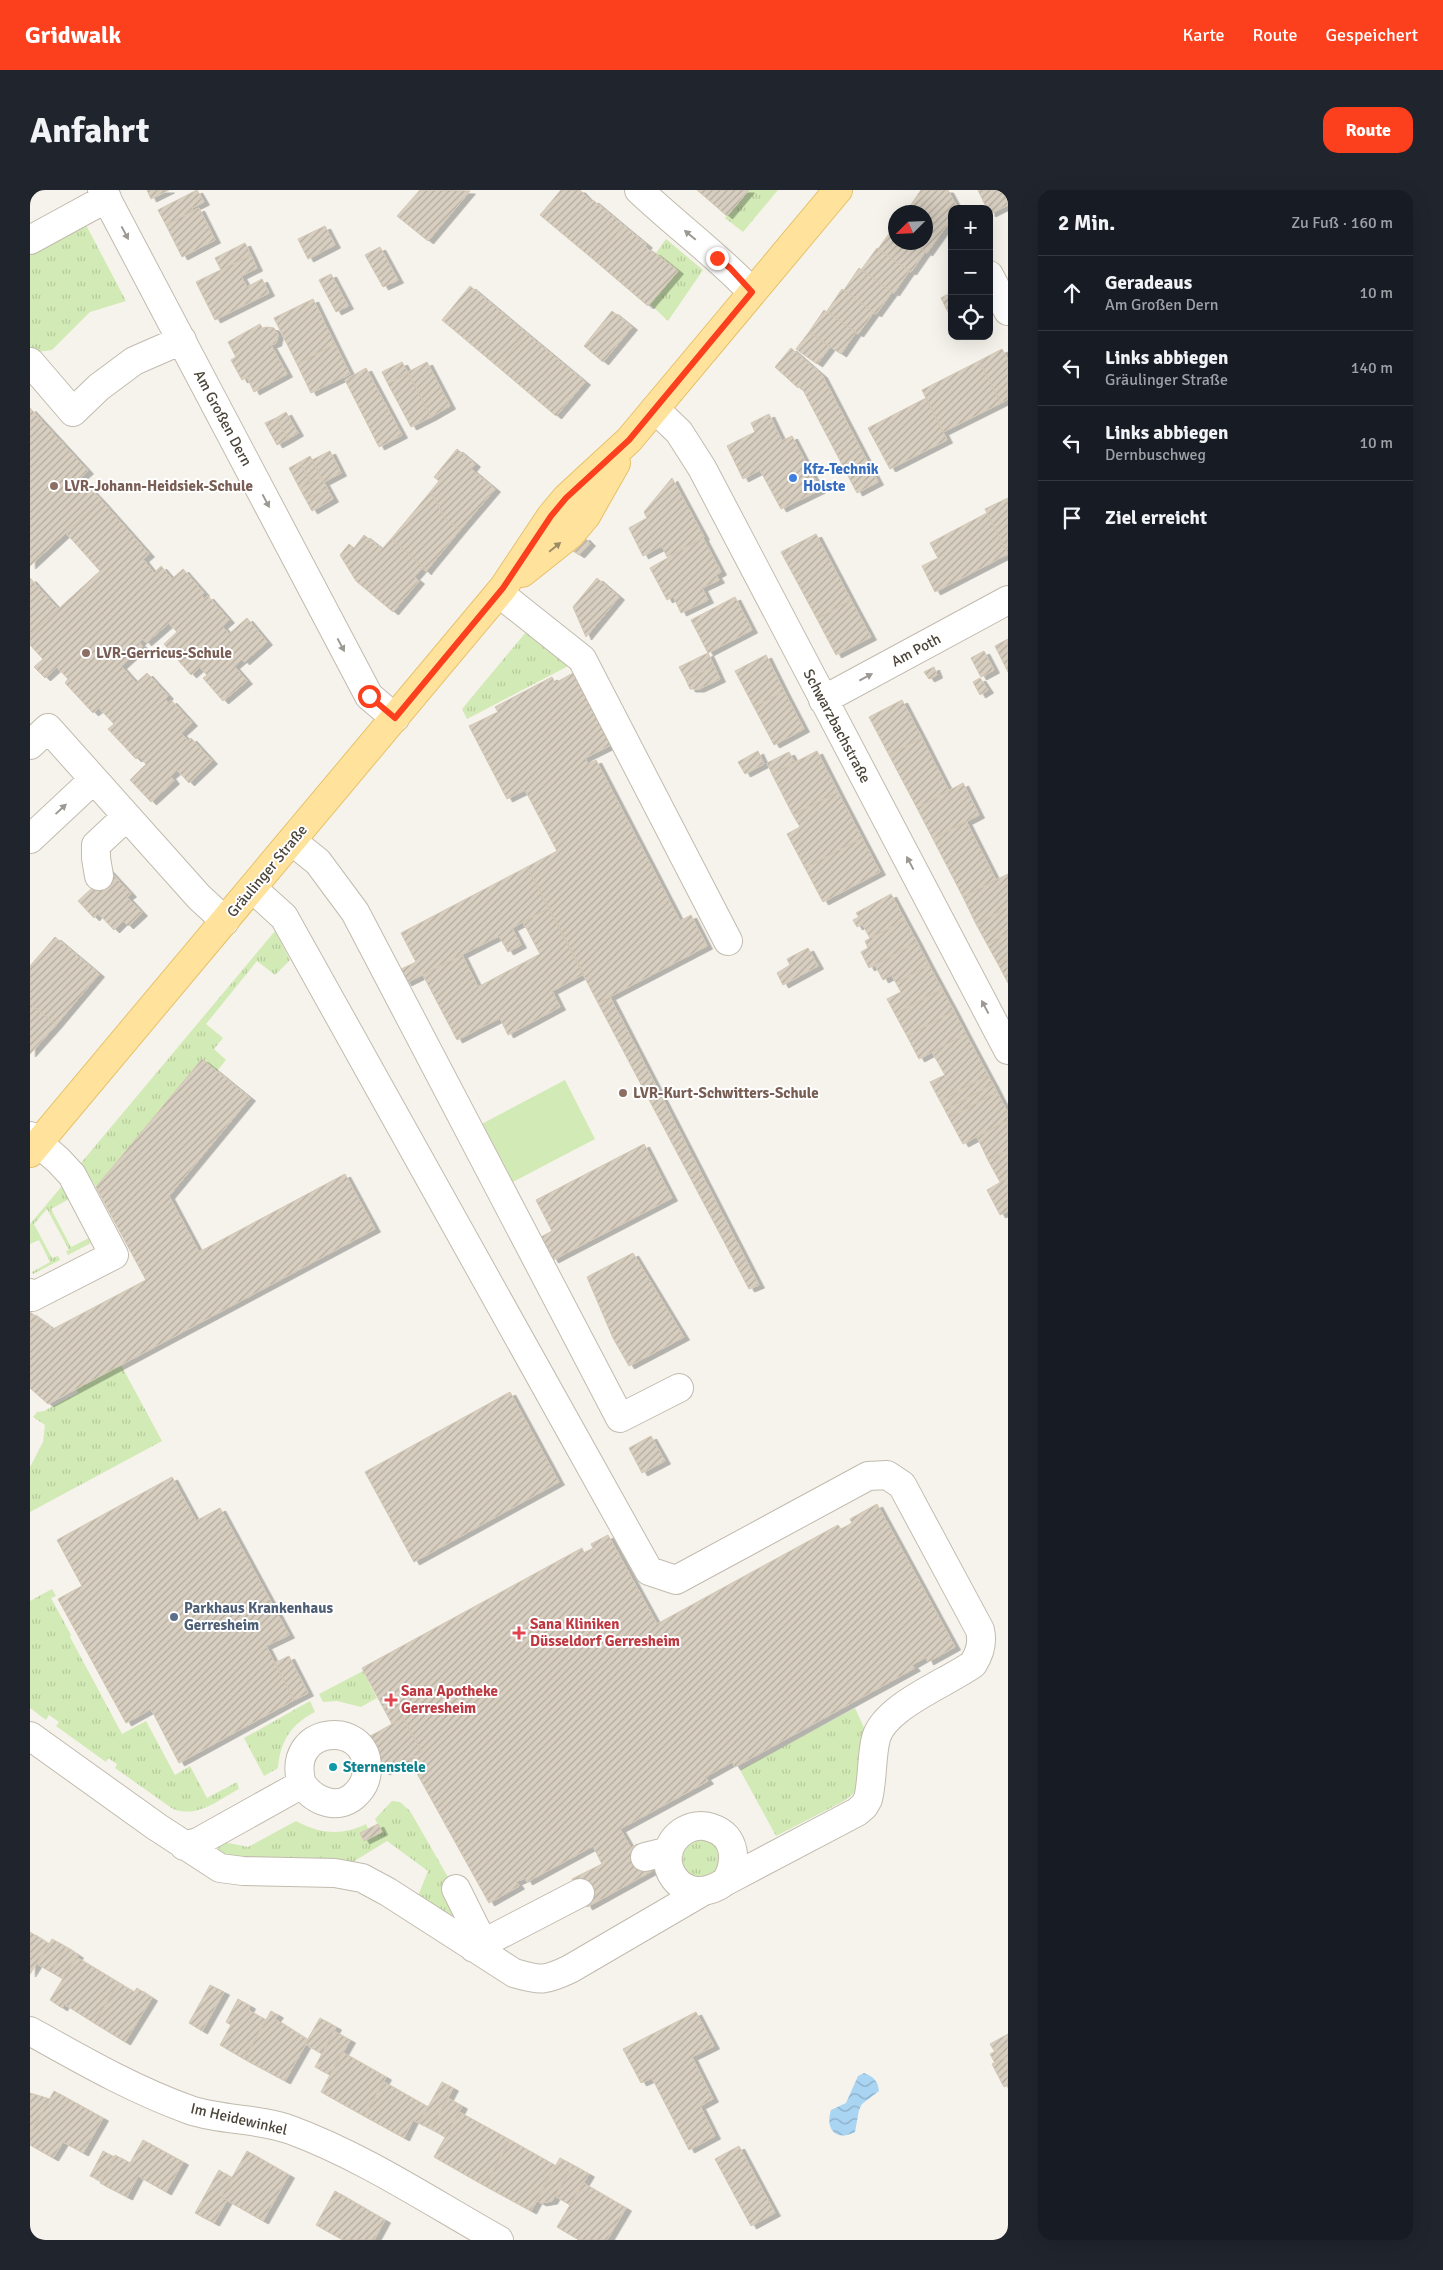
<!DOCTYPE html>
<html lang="de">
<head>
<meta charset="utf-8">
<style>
	:root { --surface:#171b24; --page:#20242c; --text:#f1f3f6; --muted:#9ea1a6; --line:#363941; --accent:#fc3f1d }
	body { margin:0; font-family:Signika,sans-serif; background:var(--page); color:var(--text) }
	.controls { position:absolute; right:15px; top:15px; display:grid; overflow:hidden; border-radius:10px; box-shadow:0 5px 20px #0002 }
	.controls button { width:45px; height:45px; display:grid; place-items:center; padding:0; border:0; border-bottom:1px solid var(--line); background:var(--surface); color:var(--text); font:25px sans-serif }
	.compass { position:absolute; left:858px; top:15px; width:45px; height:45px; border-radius:50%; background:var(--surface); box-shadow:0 5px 20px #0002; rotate:246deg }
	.stop { position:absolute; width:15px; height:15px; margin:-11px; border:4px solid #fc3f1d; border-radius:50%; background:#fff }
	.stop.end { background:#fc3f1d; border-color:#fff; box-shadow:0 1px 5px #0008 }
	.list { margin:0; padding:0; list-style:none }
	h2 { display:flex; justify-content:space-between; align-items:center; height:65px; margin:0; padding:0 20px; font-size:21px }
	h2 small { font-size:16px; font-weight:400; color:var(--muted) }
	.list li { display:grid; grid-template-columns:32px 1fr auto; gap:15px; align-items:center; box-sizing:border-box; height:75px; padding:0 20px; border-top:1px solid var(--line) }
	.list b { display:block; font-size:19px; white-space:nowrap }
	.list p { margin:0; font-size:16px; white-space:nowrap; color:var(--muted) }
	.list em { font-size:16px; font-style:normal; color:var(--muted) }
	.icon { flex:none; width:28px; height:28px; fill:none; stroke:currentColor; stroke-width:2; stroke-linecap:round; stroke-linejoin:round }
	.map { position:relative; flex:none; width:978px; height:2050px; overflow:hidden; border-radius:15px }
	header { display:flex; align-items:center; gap:30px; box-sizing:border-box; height:70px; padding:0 25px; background:var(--accent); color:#fff }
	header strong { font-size:24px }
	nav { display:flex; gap:28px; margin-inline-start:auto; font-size:18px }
	.intro { display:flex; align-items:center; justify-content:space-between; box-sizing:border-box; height:120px; padding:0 30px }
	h1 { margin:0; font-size:35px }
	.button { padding:12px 22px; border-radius:15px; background:var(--accent); color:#fff; font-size:18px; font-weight:700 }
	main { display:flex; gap:30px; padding:0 30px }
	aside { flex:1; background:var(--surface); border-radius:15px; box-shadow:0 5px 20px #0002 }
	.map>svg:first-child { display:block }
</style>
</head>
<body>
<header>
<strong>Gridwalk</strong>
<nav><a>Karte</a><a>Route</a><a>Gespeichert</a></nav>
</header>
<div class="intro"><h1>Anfahrt</h1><a class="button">Route</a></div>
<main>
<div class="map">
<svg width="978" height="2050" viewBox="0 0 978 2050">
	<defs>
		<pattern id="grass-tufts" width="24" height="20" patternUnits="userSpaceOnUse" patternTransform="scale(1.25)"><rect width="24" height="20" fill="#d2eab5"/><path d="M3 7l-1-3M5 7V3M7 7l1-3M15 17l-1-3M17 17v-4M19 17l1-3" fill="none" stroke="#b6ca9c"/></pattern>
		<pattern id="water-waves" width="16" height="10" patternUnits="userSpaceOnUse" patternTransform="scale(1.25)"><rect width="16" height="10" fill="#a9d4f2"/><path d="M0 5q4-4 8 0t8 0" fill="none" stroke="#8caec5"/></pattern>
		<pattern id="building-hatch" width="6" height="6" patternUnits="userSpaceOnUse" patternTransform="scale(1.25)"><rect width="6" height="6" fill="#d8cfc1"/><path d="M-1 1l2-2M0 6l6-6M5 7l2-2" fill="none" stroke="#b1aa9e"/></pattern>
		<filter id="shadow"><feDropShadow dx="5.5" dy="3" stdDeviation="0" flood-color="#0004"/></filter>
	</defs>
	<rect width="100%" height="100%" fill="#f6f3ec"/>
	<path fill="url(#grass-tufts)" d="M719 0H748L713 42 695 28Z
		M55 33 96 111 60 122 22 160 0 163V61Z
		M636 49 673 80 638 131 620 114 648 81 626 63Z
		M496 442 544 473 437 529 432 519Z
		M245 741 260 770 245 785 227 771 176 834 193 848 184 859 196 870 187 881 172 869 66 997 51 973Z
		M32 996 39 1009 21 1019 41 1057 59 1048 61 1053 38 1065 36 1061 39 1060 17 1019 4 1034 22 1068 28 1066 30 1070 3 1084 2 1082 20 1072 9 1050 0 1054V1034Z
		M91 1175 132 1251 0 1322V1277L13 1252 15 1235 3 1227 7 1222 14 1221 48 1203 46 1199Z
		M22 1399 26 1406 21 1408 41 1445 40 1447 92 1544 116 1531 145 1585 160 1576 177 1608 207 1592 209 1599C186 1611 169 1628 143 1619L85 1578 87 1574 78 1568 76 1572 26 1536 29 1532 19 1525 16 1530 0 1518V1411Z
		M333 1481 347 1508 331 1517 307 1511 293 1512 289 1504Z
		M280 1511 285 1522C261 1534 250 1552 248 1578L234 1586 214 1548Z
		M825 1518 836 1542 833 1596 814 1611 746 1646 710 1580Z
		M362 1611 370 1612 380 1621 422 1694 427 1731 386 1711 398 1681 357 1651 323 1672 209 1669 192 1664 188 1660 189 1655 194 1652 218 1657 266 1631C290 1644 312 1646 336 1634L338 1639 330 1643 334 1651 352 1642 345 1629Z
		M650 1669a20 20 0 1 1 40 0a20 20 0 1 1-40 0Z"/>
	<path fill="#d2eab5" d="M535 890 565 949 477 995 446 937Z"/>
	<path fill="url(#water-waves)" d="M834 1883C844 1887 848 1891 849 1901L832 1914 829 1920 825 1942C806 1952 795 1939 801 1920L816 1913 828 1886Z"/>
	<path fill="url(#building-hatch)" stroke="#d3c7b4" filter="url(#shadow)" d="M117 0H139L121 9Z
		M167 0 174 12 162 18 163 21 136 35 128 20Z
		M390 0 440 1 398 51 367 26Z
		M531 0H550L561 12 563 10 594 36 564 70 510 25Z
		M667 0H719L697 26Z
		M891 0H918L928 19H922V28L897 63 883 52H896V22H876Z
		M948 0H978V15L960 24 959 19H957Z
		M169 18 185 50 152 67 136 35Z
		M295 36 305 55 278 69 268 49Z
		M594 36 617 55 615 57 623 63 624 62 648 81 618 116 564 70Z
		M863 38 866 40V52H883L895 62 881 82 848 59Z
		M215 53 221 65 191 80 185 68Z
		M350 57 368 90 353 97 335 65Z
		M847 58 879 81 864 103 831 80Z
		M221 65 227 78 211 86 217 97 232 89 239 103 185 130 166 92Z
		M829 78 862 102 846 124 814 100Z
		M301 84 318 116 306 122 289 90Z
		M440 96 496 143 468 177 412 130Z
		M812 99 844 122 828 144 797 121Z
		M922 102V130L911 108Z
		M283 109 305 154 267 174 244 128Z
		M794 120 826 142 811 164 779 142Z
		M582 121 602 137 573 172 554 156Z
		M230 134 233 139 237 137 244 138 248 145 246 153 241 155 257 184 224 202 217 187 212 190 201 170 206 167 198 152Z
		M779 142 800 157 787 174 766 159Z
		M496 143 555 192 526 226 468 177Z
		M305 154 320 184 281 203 267 174Z
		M761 158 792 185 848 292 827 303 771 196 768 198 745 177Z
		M972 159 978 170V209L971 213 949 171Z
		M949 171 971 213 913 242 892 200Z
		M372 172 378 183 358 194 352 182Z
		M397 172 420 216 401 227 378 182Z
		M336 178 372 245 349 257 315 190Z
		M378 183 401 227 381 237 358 194Z
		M896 208 917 250 860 279 838 238Z
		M0 218 58 281 44 293 49 299 55 293 71 310 0 376Z
		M256 222 268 243 258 249 246 228Z
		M739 224 752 251 762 246 790 300 751 319 730 280 713 289 697 256 725 242 721 233Z
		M246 228 258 249 247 255 235 233Z
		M427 259 445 274 441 279 465 299 430 340 414 327 401 301 409 291 404 287Z
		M300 261 311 283 294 292 282 270Z
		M280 266 291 287 281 293 270 272Z
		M270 272 281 293 270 299 259 278Z
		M291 287 297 298 276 310 270 299Z
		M642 288 674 347 637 367 632 356 613 366 599 338 617 328 614 322Z
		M297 298 303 309 282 321 276 310Z
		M401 301 414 327 430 340 397 380 361 349Z
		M978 308V359L976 360 955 319Z
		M71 310 119 364 113 369 124 383 131 376 142 389 153 379 174 403 171 405 174 409 178 406 199 430 192 436 199 444 217 428 237 452 214 472 212 469 204 476 217 491 193 511 173 488 177 485 170 477 161 485 134 454 147 442 139 433 116 453 113 449 109 453 113 456 91 476 106 493 117 483 138 506 135 509 138 513 141 510 162 533 151 543 158 551 161 548 182 571 159 593 147 580 140 586 144 591 121 612 100 590 116 574 109 567 106 569 78 539 84 534 69 518 63 523 35 493 38 489 27 477 15 488 4 477 13 469 0 455V445L70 381 36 343Z
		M957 323 978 364 905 402 892 376 908 368 900 353Z
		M786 344 821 410 787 429 751 362Z
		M334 345 352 359 361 349 397 380 396 382 392 378 384 387 389 391 363 422 326 391 310 365 319 354 324 358Z
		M554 347 560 353 549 365 543 361Z
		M673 348 691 382 686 385 689 390 672 398 678 410 651 423 643 406 637 410 620 378Z
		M0 388 28 419 0 445Z
		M567 388 589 407 556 447 543 417Z
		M705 407 722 440 678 463 661 430Z
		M821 410 841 447 806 465 787 429Z
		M978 449V482L965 456Z
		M954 461 964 480 951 487 941 468Z
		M678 463 684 476 656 490 649 477Z
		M736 465 754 501 724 517 705 481Z
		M684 476 690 489 669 499H660L656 490Z
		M904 477 907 485 899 489 894 482Z
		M545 482 583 554 555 568 558 574 566 570 650 731 661 725 677 756 568 813 497 677 527 661 495 600 477 609 439 536 468 522 465 517 522 487 525 493Z
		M950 488 958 500 950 505 943 492Z
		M754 501 774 539 744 555 724 517Z
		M872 510 892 548 859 565 839 527Z
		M892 548 919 601 887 618 859 565Z
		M728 561 734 574 715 584 708 572Z
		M787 561 808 602 763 625 742 584Z
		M759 562 765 573 742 584 737 573Z
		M933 593 949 625 903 649 887 618Z
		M808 602 832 648 775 678 757 644 770 637 763 625Z
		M936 631 966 690 933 707 903 649Z
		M832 648 850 682 793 712 775 678Z
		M497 677 519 718 482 738 491 755 478 762 469 746 376 793 369 780 386 772 371 743Z
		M77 678 101 704 97 707 112 723 98 736 93 731 84 740 68 723 64 728 48 711 63 697Z
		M978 684V717L946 734 933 707Z
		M861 704 875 730 840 748 832 734 827 737 823 730 829 727 826 723Z
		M978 717V743L957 754 946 734Z
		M519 718 554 784 522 801 530 817 478 845 470 828 427 850 393 785 432 765 448 797 510 764 493 732Z
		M875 730 887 752 839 778 831 762 838 758 835 751Z
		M978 743V768L968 774 957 754Z
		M25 747 69 784 26 835 0 813V776Z
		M887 752 899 775 866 793 862 785 853 790 845 775Z
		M778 758 788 776 753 795 747 783 760 775 757 769Z
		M978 768V793L968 774Z
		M899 775 912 799 865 824 857 809 871 802 866 793Z
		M912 799 924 821 877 846 865 824Z
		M580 807 729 1095 719 1099 568 813Z
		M0 813 26 835 0 864Z
		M924 821 936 844 889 869 877 846Z
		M936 844 958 885 910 911 900 892 915 885 902 862Z
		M172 869 220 908 139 1006 169 1062 315 984 345 1039 18 1214 0 1198V1122L23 1139 116 1090 66 997Z
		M958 885 963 894 915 920 910 911Z
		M963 894 967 902 919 928 915 920Z
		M967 902 978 923V930L933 954 919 928Z
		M978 930V960L958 970 947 947Z
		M614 954 642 1008 523 1070 511 1047 522 1041 506 1010Z
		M978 960V988L970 992 958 970Z
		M978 988V1021L970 1025 957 1000Z
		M603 1063 654 1147 599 1176 583 1148 557 1087Z
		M480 1202 529 1292 384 1372 335 1282Z
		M621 1246 635 1271 612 1283 599 1258Z
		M142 1287 166 1331 190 1318 259 1445 236 1456 264 1510 149 1573 121 1519 96 1533 28 1409 52 1396 27 1350Z
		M847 1314 925 1457 898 1472 896 1467 882 1475 885 1478 705 1577 702 1572 675 1587 678 1591 590 1639 601 1658 607 1654 622 1681 557 1717 542 1689 572 1674 563 1656 497 1692 495 1688 486 1692 489 1696 459 1713 379 1569 392 1562 373 1528 362 1534 332 1478 552 1358 554 1363 563 1358 561 1354 578 1345 627 1434 808 1335 811 1339 822 1333 820 1329Z
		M259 1466 278 1503 264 1510 245 1473Z
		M373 1528 392 1562 354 1582 335 1549Z
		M348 1634 352 1642 334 1651 330 1643Z
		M0 1742 19 1754 0 1784Z
		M22 1749 36 1757 21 1782 7 1774Z
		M36 1757 48 1765 33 1789 21 1782Z
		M46 1767 89 1793 64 1833 34 1814 32 1818 20 1810Z
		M89 1793 104 1802 107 1798 122 1808 95 1852 64 1833Z
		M180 1795 194 1802 172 1841 159 1833Z
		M208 1809 220 1816 218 1820 236 1830 214 1869 190 1855 201 1835 196 1832Z
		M241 1821 248 1825 245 1829 278 1850 255 1891 214 1869Z
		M666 1822 684 1856 662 1867 683 1909 670 1916 685 1946 659 1960 622 1888 611 1893 593 1859Z
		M290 1828 306 1837 292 1864 275 1854Z
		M304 1841 320 1850 300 1885 285 1877Z
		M978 1844V1855L965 1862 960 1854Z
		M978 1855V1866L965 1873 960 1864Z
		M312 1862 356 1887 334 1926 291 1902Z
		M978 1866V1895L974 1897 962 1874Z
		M354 1892 398 1917 389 1933 383 1930 374 1948 334 1926Z
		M412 1892 423 1898 401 1939 389 1933Z
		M24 1901 73 1928 53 1963 33 1952 23 1968 0 1955V1944Z
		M0 1903 20 1909 0 1944Z
		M418 1908 432 1916 415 1947 401 1939Z
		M429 1922 480 1950 455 1996 404 1967Z
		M113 1950 153 1972 136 2002 108 1986 97 2007 70 1993 85 1965 100 1973Z
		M480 1950 526 1976 501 2021 455 1996Z
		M709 1956 745 2023 721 2036 685 1969Z
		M73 1961 84 1967 71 1991 60 1986Z
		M217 1961 259 1985 233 2031 191 2007Z
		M530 1968 543 1975 522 2011 511 2013 506 2010Z
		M543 1975 559 1984 540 2015 525 2006Z
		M189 1980 202 1988 191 2007 197 2010 184 2033 165 2023Z
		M553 1993 596 2018 577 2050H549L527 2037Z
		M305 2001 355 2030 344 2050H313L286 2035Z"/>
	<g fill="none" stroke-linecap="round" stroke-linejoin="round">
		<defs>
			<path id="minor" d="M72 0 339 506 365 528
				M609 0C646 35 687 65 722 102
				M0 50 77 8
				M959 85 978 121
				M0 172 43 222 69 197 104 171 152 150
				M625 219 649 242 672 278 978 860
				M469 403 552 469 698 751
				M793 510 978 410
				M0 555 18 538 169 707 195 731
				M0 649 63 590
				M262 651 288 672 325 722 590 1228 649 1198
				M69 686 66 668V655L96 627
				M223 699 254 727 619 1381 646 1390 838 1286 857 1285 872 1295 950 1440C953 1453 950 1463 943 1474 917 1493 855 1516 846 1548 841 1568 843 1589 838 1609L834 1616 827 1622 696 1691C652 1724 617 1667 652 1642 661 1636 672 1634 682 1638 707 1646 707 1673 696 1691
				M0 946 28 970 42 985 84 1065 2 1107 0 1103
				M0 1546 127 1637 190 1678 213 1681 305 1683 332 1688 358 1702 484 1783C511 1791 515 1791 540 1779L672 1702
				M154 1656 168 1652 272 1594C285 1612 310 1622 327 1603 334 1596 337 1588 337 1578 337 1528 254 1536 272 1594
				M615 1667 639 1661
				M426 1699 453 1753
				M444 1758 550 1703
				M0 1841C52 1870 104 1900 160 1920 193 1931 229 1928 261 1940 334 1967 401 2012 469 2050"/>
			<path id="major" d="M492 383 541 344 556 326 586 273
				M0 963 473 398 521 326 536 308 599 250 808 0"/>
		</defs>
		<use href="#minor" stroke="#c2bbae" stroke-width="30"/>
		<use href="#major" stroke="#e6c16a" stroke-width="30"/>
		<use href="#minor" stroke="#fff" stroke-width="28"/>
		<use href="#major" stroke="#ffe39c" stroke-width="28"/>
	</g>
	<defs><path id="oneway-solid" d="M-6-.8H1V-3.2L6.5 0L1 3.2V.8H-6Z" transform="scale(1.25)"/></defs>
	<g fill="#9c9892">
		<use href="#oneway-solid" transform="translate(95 43) rotate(62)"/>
		<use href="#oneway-solid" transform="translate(660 45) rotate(-140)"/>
		<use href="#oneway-solid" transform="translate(236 311) rotate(62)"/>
		<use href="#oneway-solid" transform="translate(311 455) rotate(62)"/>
		<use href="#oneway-solid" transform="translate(836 487) rotate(-28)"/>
		<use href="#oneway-solid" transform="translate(31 619) rotate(-43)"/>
		<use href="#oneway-solid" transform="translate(880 673) rotate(-118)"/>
		<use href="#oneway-solid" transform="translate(955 817) rotate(-118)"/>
	</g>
	<use fill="#9c8c66" href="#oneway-solid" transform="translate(525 357) rotate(-39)"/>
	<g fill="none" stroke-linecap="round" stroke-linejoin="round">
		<path stroke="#fc3f1d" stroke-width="6" d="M339 506 365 528 473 398 521 326 536 308 599 250 722 102 700 78 687 68"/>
	</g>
	<circle fill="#3f7fe0" stroke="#fff" stroke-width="2" cx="763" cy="288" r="5"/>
	<g fill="#8d6e63" stroke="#fff" stroke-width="2">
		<circle cx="24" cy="296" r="5"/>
		<circle cx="56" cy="463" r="5"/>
		<circle cx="593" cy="903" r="5"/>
	</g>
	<circle fill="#5c6f8a" stroke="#fff" stroke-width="2" cx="144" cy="1427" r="5"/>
	<g fill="#e0444e" stroke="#fff" stroke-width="2">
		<path d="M486.5 1435.5h5v5h5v5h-5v5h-5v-5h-5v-5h5z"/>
		<path d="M358.5 1502.5h5v5h5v5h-5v5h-5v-5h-5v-5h5z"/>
	</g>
	<circle fill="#0f9aa8" stroke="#fff" stroke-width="2" cx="303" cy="1577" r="5"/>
	<g text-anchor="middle" stroke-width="4" stroke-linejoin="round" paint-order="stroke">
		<g font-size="15" fill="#4b4439" stroke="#fff">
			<text transform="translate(193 228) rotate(62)" y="5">Am Großen Dern</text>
			<text transform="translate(886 460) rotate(-28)" y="5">Am Poth</text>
			<text transform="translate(807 536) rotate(62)" y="5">Schwarzbachstraße</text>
			<text transform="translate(237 681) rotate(-50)" y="5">Gräulinger Straße</text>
			<text transform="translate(209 1929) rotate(13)" y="5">Im Heidewinkel</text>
		</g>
		<g font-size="15" font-weight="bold" fill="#366cbe" stroke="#fff" text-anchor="start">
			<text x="773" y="284">Kfz-Technik<tspan x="773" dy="17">Holste</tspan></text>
		</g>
		<g font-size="15" font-weight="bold" fill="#785e54" stroke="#fff" text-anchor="start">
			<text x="34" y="301">LVR-Johann-Heidsiek-Schule</text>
			<text x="66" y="468">LVR-Gerricus-Schule</text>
			<text x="603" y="908">LVR-Kurt-Schwitters-Schule</text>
		</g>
		<g font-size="15" font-weight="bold" fill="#4e5e75" stroke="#fff" text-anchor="start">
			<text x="154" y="1423">Parkhaus Krankenhaus<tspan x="154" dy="17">Gerresheim</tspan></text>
		</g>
		<g font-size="15" font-weight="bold" fill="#be3a42" stroke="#fff" text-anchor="start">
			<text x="500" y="1439">Sana Kliniken<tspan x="500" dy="17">Düsseldorf Gerresheim</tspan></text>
			<text x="371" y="1506">Sana Apotheke<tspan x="371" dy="17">Gerresheim</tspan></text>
		</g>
		<g font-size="15" font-weight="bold" fill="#0d838f" stroke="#fff" text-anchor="start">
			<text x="313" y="1582">Sternenstele</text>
		</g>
	</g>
</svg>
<div class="controls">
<button>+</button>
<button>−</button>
<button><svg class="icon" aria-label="locate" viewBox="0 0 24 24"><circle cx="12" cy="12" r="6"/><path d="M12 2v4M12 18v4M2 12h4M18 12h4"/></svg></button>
</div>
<svg class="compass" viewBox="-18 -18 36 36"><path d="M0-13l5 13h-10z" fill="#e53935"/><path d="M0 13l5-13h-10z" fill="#9ea1a6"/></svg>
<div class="stop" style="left:339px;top:506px"></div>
<div class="stop end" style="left:687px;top:68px"></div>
</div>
<aside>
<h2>2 Min.<small>Zu Fuß · 160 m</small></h2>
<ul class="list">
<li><svg class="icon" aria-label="ahead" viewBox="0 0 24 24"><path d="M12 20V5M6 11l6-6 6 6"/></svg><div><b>Geradeaus</b><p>Am Großen Dern</p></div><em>10 m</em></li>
<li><svg class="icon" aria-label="left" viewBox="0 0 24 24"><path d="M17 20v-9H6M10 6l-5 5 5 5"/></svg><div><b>Links abbiegen</b><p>Gräulinger Straße</p></div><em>140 m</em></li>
<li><svg class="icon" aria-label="left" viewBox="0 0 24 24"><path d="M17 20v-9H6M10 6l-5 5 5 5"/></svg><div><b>Links abbiegen</b><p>Dernbuschweg</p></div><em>10 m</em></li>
<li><svg class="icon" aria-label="arrive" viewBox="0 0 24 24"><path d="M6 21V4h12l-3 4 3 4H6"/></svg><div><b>Ziel erreicht</b></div></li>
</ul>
</aside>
</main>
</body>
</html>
